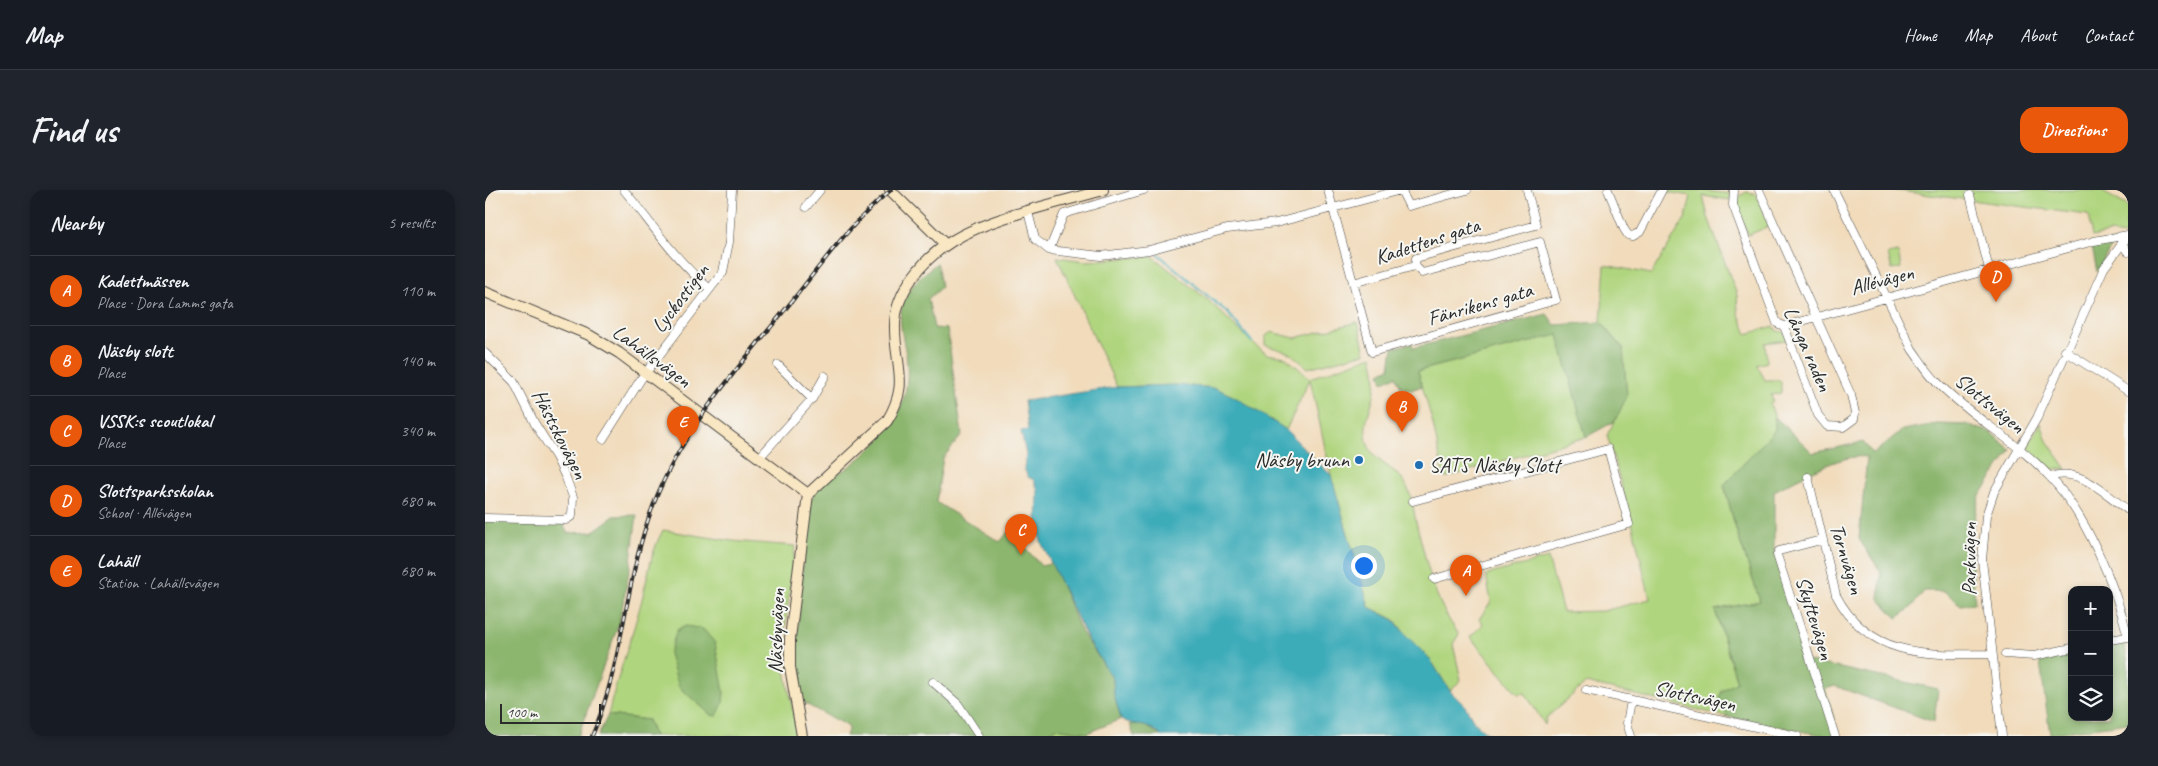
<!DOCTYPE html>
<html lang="en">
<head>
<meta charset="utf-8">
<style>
	:root { --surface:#171b24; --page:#20242c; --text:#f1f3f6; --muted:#9ea1a6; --line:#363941; --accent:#ea580c }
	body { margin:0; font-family:Caveat,sans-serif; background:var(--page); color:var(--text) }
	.controls { position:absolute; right:15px; bottom:15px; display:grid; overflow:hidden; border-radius:10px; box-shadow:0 2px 8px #0003 }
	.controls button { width:45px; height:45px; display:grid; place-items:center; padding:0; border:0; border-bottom:1px solid var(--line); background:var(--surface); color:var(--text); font:25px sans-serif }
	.scale { position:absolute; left:15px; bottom:12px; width:101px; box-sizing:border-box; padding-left:5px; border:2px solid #2b2b2b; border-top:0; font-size:14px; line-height:18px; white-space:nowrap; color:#2b2b2b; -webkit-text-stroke:4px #f6f6f2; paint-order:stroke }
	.you { position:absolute; left:878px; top:375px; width:18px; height:18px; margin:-12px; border:4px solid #fff; border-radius:50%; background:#1a73e8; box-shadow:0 0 0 8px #1a73e833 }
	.badge { display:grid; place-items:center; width:32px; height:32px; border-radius:50%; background:var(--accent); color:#fff; font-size:16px; font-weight:700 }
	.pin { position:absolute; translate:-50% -41px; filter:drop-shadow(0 1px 2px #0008) }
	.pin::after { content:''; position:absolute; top:26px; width:18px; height:15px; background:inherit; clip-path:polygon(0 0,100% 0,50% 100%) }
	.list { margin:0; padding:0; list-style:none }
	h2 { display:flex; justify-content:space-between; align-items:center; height:65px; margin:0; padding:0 20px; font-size:21px }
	h2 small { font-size:16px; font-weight:400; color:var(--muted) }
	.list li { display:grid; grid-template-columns:32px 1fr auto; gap:15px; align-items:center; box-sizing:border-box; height:70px; padding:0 20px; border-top:1px solid var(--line) }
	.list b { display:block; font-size:19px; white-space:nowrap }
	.list p { margin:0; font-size:16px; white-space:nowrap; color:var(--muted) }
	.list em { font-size:16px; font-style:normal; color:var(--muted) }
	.icon { flex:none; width:28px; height:28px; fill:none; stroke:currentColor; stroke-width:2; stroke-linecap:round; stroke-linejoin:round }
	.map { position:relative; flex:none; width:1643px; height:546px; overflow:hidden; border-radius:15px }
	header { display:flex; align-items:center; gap:30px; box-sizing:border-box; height:70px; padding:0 25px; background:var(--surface); border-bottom:1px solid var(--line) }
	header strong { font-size:24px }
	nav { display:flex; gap:28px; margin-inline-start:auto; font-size:18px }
	.intro { display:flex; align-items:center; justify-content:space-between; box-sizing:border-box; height:120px; padding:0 30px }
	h1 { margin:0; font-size:35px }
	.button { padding:12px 22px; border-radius:15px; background:var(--accent); color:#fff; font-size:18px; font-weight:700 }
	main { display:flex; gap:30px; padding:0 30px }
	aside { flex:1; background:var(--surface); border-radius:15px; box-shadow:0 2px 8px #0003 }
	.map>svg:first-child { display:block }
</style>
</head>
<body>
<header>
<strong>Map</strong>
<nav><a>Home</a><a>Map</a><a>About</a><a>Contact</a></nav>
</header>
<div class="intro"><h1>Find us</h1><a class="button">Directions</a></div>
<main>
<aside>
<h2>Nearby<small>5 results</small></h2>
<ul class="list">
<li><span class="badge">A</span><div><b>Kadettmässen</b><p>Place · Dora Lamms gata</p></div><em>110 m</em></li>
<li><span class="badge">B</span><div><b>Näsby slott</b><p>Place</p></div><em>140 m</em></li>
<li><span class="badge">C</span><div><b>VSSK:s scoutlokal</b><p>Place</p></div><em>340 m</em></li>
<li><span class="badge">D</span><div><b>Slottsparksskolan</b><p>School · Allévägen</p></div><em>680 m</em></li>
<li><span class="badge">E</span><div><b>Lahäll</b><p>Station · Lahällsvägen</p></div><em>680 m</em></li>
</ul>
</aside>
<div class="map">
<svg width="1643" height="546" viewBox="0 0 1643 546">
	<rect width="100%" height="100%" fill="#f6f6f2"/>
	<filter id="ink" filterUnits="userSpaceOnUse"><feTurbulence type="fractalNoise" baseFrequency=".02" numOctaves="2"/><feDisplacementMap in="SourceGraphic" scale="10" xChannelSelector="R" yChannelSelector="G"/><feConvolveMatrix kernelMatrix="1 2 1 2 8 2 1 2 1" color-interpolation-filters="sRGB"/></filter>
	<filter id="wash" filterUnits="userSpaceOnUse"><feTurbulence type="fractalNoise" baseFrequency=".0096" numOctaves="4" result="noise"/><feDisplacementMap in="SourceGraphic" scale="20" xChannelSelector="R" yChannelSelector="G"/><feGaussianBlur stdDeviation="1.12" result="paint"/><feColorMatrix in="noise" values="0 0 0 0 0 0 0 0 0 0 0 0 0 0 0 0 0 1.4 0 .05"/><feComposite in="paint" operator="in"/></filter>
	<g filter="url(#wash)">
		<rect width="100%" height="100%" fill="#f1dbbb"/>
		<path fill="#b0d57f" stroke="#6e8055" d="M1182 0H1214L1246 4 1245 10 1218 6 1223 27 1252 105 1253 122 1262 144 1289 136 1292 141 1299 142 1302 150 1280 153 1282 172 1272 175 1280 190H1292L1296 192V203L1286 205 1288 211 1285 214 1290 227 1291 240 1239 295 1251 339 1275 411 1230 420 1252 493 1237 500 1234 512 1243 527 1101 493 1061 528 1060 535 1040 503 1033 504 985 447 998 434 994 429 1006 412 1001 385 1063 368 1078 422 1118 421 1165 409 1147 333 1122 245 1130 231 1138 158 1116 132 1120 75 1166 84 1201 27 1206 6 1180 2Z
			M1406 0H1614L1643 16 1640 45 1624 43 1607 47 1603 25Z
			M1262 2 1271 4 1285 36 1263 45 1251 15 1252 7Z
			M1413 62 1416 78 1407 80 1403 64Z
			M667 66 724 111 771 156 782 164 800 167 825 188 887 166C890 177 892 190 890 200 888 215 879 229 881 245 884 276 912 273 923 299 927 309 929 321 931 332 942 372 948 411 974 444L968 454 976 490 965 501 945 469 921 445 910 430 884 417 846 285 825 189 801 240 731 198 690 195 632 197 572 67 601 71Z
			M873 132 880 163 823 178 805 163 780 155V147L786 142 810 148Z
			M1073 144 1101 247 959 288 948 234 933 181Z
			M1556 233 1562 251 1582 279H1562C1538 257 1540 261 1556 233Z
			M178 340 247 351 310 356 298 456 299 476 313 546H169L163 530 123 525C132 487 146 451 156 413 163 388 165 364 178 340Z
			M571 538 602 543 604 546H559Z"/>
		<path fill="#8cb66e" stroke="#5c704c" d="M1629 51 1612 82 1607 57Z
			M452 73 456 97 443 109 449 138 462 139 477 245 458 268 451 312 515 352 523 342 531 347 556 376 565 374 566 370 596 441 628 489 629 505 636 529 602 543 571 538 559 546H361L364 537 315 511 310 478 322 321C325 314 327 305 331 300 341 289 354 284 366 275 388 259 412 234 419 207 435 146 384 125 452 73Z
			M1062 124 1070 135 1116 132 1138 158 1142 206 1130 231 1101 247 1073 145 933 181 937 196 926 200 915 196 911 186 898 192 895 183 905 178 908 158 927 153 928 158Z
			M1290 227 1328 263 1378 252 1388 264 1417 240 1452 234 1483 235 1505 242 1526 260 1494 307 1485 353 1490 413 1476 415 1459 401H1439L1426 418 1412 428 1394 409 1396 382 1374 349 1382 267C1355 263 1314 289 1289 301V359L1322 471 1453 499 1449 532 1350 496 1340 499 1354 546H1341L1243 527C1231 506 1230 504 1252 492L1230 420 1275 411 1251 339 1239 295 1290 240Z
			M152 325 145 377 134 433 93 546H0V330L78 333 82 343 107 342 129 326Z
			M201 436 218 439 230 453 239 502 238 513 232 526 226 525 194 497 184 464 192 440Z
			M1639 453 1643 474V533L1565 544 1555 472 1571 464 1587 462V527H1624V455Z
			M123 525 163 530 169 546H113Z
			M645 534 660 535 676 546H649Z"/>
		<path fill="#3cacb9" stroke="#346c72" d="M690 195 731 198 750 207 800 239 846 285 884 417 909 430 921 445 945 469 965 501 980 516 990 533 1002 543 1016 546H676C666 533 649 537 636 529L629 505 628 489 603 450 557 354 552 337 553 301 549 290 543 287 539 278 541 265 536 241 543 240 539 211 632 197Z"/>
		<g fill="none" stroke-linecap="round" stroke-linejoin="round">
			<path stroke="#3cacb9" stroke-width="2" d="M673 64 743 123 767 152"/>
		</g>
	</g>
	<g filter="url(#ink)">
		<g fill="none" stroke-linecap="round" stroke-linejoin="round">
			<defs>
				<path id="street" d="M139 0C168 35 189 69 225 99
					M843 0 887 162 1071 110 1055 52 937 83 930 76
					M1123 0 1139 39 1143 45 1148 46 1155 42 1177 0
					M1249 0 1248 15 1292 133 1299 136 1333 225 1342 236 1358 237 1369 229 1370 223 1366 205 1274 0
					M1349 0 1427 159C1435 170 1442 182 1452 192 1486 227 1532 251 1565 287 1602 326 1630 395 1643 447
					M1485 5 1504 79
					M321 17 335 0
					M543 22 550 49 564 60 616 66 664 60 742 39 791 33 916 0 924 16 982 0
					M1636 53 1643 62
					M564 60 579 24 659 0
					M868 93 930 76 931 68 1051 35 1042 0
					M1299 136 1609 51 1643 45
					M1580 161 1643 201
					M0 163 29 192 50 234 71 267 81 288 88 307 87 326 81 330 0 328
					M293 175 327 209
					M118 249 156 189 238 82 244 52 247 0
					M274 268 327 209 340 186
					M1323 287 1351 405C1384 469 1444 465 1507 464
					M1565 287C1594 276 1620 304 1643 320
					M928 311 1123 259 1144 334 949 389
					M1336 350 1294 361 1292 365 1350 546
					M1624 450 1643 447
					M1520 464 1549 466 1587 458
					M448 492 473 514 494 546
					M1101 500 1312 546
					M1146 511 1142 533 1146 546
					M1517 546 1497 370 1501 326 1509 302 1552 228 1619 78 1643 46"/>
				<path id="secondary" d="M405 0 461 55
					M0 102 104 145 134 163 323 304
					M317 546 305 477V448L323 304 402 231C426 192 409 175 410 135 410 102 439 68 467 51 505 27 574 13 618 0"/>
			</defs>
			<use href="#street" stroke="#494541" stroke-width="9"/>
			<use href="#secondary" stroke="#494541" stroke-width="12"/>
			<use href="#street" stroke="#fff" stroke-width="8"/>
			<use href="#secondary" stroke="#f9e7c3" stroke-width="10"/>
			<defs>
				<path id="rail" d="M107 546C137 477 139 401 163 330 190 247 249 183 303 116 335 76 366 32 406 0"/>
			</defs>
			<use href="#rail" stroke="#2b2b2b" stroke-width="4"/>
			<use href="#rail" stroke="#f6f6f2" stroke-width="2" stroke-dasharray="5.5" stroke-linecap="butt"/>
		</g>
	</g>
	<g fill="#1f6fb2" stroke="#f6f6f2" stroke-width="2">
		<circle cx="874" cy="270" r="5"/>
		<circle cx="934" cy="275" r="5"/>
	</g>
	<g text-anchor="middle" stroke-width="4" stroke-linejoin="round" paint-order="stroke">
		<g font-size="21" fill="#2b2b2b" stroke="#f6f6f2">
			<text transform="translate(942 51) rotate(-18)" y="7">Kadettens gata</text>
			<text transform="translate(1397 90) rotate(-15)" y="7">Allévägen</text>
			<text transform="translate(195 108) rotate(-53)" y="7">Lyckostigen</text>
			<text transform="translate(995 114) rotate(-16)" y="7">Fänrikens gata</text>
			<text transform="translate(1323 159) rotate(66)" y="7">Långa raden</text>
			<text transform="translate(167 166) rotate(36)" y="7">Lahällsvägen</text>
			<text transform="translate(1505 213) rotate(39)" y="7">Slottsvägen</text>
			<text transform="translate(75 244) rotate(63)" y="7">Hästskovägen</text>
			<text transform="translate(1362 369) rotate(73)" y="7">Tornvägen</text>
			<text transform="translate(1484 369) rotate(-90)" y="7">Parkvägen</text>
			<text transform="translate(1330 428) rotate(73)" y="7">Skyttevägen</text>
			<text transform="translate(291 441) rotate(-88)" y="7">Näsbyvägen</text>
			<text transform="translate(1210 506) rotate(12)" y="7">Slottsvägen</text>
		</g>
		<g font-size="21" fill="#2b2b2b" stroke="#f6f6f2" text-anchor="end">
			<text x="864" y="277">Näsby brunn</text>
			<text x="944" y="282" text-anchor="start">SATS Näsby Slott</text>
		</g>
	</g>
</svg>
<div class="controls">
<button>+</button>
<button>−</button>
<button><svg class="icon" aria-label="layers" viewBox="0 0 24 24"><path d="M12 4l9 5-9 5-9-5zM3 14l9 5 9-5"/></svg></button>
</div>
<div class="scale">100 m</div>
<div class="you"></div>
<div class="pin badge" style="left:981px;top:406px">A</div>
<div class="pin badge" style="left:917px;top:242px">B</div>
<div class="pin badge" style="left:536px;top:365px">C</div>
<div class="pin badge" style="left:1511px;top:112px">D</div>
<div class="pin badge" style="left:198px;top:257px">E</div>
</div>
</main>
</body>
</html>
